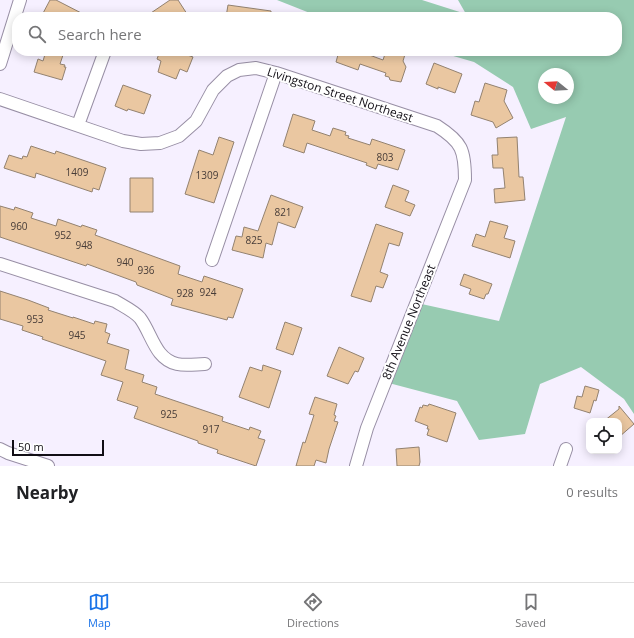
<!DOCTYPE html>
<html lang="en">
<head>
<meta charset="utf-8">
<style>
	:root { --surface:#fff; --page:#f6f6f6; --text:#202124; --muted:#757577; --line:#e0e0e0; --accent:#1a73e8 }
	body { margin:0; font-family:"Open Sans",sans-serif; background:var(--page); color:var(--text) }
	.controls { position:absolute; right:12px; bottom:12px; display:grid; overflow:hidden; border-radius:8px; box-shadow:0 2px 10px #0003 }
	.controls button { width:36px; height:36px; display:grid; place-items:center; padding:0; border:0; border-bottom:1px solid var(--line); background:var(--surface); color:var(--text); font:20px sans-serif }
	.compass { position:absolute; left:538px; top:68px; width:36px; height:36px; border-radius:50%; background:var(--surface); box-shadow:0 2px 10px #0003; rotate:288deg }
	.scale { position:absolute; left:12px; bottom:10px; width:92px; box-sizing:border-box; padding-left:4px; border:2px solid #110e15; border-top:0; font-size:11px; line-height:14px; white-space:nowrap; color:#110e15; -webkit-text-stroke:3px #fff; paint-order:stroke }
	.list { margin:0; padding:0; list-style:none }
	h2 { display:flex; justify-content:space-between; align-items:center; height:52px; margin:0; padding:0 16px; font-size:17px }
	h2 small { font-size:13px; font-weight:400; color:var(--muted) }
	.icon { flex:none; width:22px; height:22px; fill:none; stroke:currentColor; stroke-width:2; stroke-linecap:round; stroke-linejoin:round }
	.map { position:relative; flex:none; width:634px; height:466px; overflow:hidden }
	.search { position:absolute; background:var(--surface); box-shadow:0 2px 10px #0003; left:12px; right:12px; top:12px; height:44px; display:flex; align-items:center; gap:10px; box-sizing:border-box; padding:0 14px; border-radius:16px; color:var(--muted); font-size:15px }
	.sheet { height:116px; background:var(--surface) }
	nav { display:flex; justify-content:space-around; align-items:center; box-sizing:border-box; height:56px; border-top:1px solid var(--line); background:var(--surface); font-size:11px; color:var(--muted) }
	nav a { display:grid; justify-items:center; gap:2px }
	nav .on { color:var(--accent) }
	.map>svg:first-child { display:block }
</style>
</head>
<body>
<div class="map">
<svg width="634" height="466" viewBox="0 0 634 466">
	<rect width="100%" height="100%" fill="#f6f0ff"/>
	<path fill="#97cbb1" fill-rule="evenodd" d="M277 0H422L466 14 458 0H634V414L624 399 581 367 540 384 525 434 479 440 457 401 385 382 417 303 499 321 566 117 531 129 513 87 474 62 436 51H617V17H320ZM544 74H568V98H544Z"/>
	<path fill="#eac7a1" stroke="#938270" d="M50 0H56L89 17H41Z
		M170 0H178L189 17H145Z
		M228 5 271 11V17H226Z
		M46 51 63 55 60 64 65 65 64 67H66L62 80 34 72 38 59 43 61Z
		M160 51H176L193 57 187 72 180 69 176 79 158 72 161 61 157 59Z
		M339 51H365L364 53 383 60 386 51H406L403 61 406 67 401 82 390 80 389 77 385 76 386 73 360 64 358 70 336 62Z
		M434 63 462 74 455 93 438 87V89L426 84Z
		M485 83 507 90 504 101 513 118 496 128 493 122 471 115 475 101 479 102Z
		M123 85 151 95 144 114 128 109 127 111 115 106Z
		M293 114 315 121 312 130 330 136 333 128 346 132 345 135 349 136 348 138 370 145 372 139 405 150 398 170 378 164 376 169 366 165 367 163 307 143 304 153 283 146Z
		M219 137 234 142 214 203 185 194 199 150 213 155Z
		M517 137 519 177H523L525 200 495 203 494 189 505 188 503 168H493L492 155H498L497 138Z
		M31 146 55 154 56 151 106 168 99 190 93 188 92 192 36 173 35 178 4 168 9 155 22 159 23 156 27 157Z
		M130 178H153V212H130Z
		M393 185 409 191 405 201 415 205 410 216 385 207Z
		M271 195 303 207 295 228 278 222 272 245 266 243 263 258 232 250 236 236 242 237 244 227 258 231Z
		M0 206 14 210 15 207 33 213 31 218 56 226 58 219 81 227 82 225 97 230 95 235 180 266 178 274 202 282 204 276 243 289 233 318 228 317 227 320 171 305 173 299 137 285 136 282 87 264 86 266 71 261 0 237Z
		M490 221 508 226 504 238 515 241 510 258 472 246 476 234 485 237Z
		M376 224 403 233 399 246 389 243 380 272 388 275 383 288 376 286 371 302 351 296Z
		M464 274 492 284 488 294H486L484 299 469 294 471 289 460 285Z
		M0 291 28 300 49 308 48 310 73 318V317L94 324 95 321 107 324 105 332 110 334 107 343 129 350 125 369 144 375 142 382 157 387 155 394 223 417 222 421 249 430 250 427 261 431 258 438 265 440 256 466 217 453 218 450 198 443V441L134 418 138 407 117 400 123 382 101 375 106 361 42 339 43 337 22 330 23 326 0 319Z
		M285 322 302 328 293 355 276 349Z
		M339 347 364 358 358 372 355 371 348 384 327 376Z
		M263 365 281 371 269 408 239 397 250 367 262 371Z
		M585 386 599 390 596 401 594 400 590 413 574 408 577 396 582 397Z
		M315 397 337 404 334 415 336 416 334 421 338 422 329 449 326 463 316 460 314 466H296L303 442 305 443 314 415 309 414Z
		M429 404 456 413 447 442 427 435 429 429H427L428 426 415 421 420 407 422 408 423 405 428 406Z
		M619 406 634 424 619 437V421H604L619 409Z
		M419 447 420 462 419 466H397L396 449Z"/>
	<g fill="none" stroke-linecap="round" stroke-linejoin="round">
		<defs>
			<path id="minor" d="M0 64 20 0
				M0 99 123 141 141 144 160 143 179 136 196 121 213 90 227 76 239 70 256 68 276 73 437 126C462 142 465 150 465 180L367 428 356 466
				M78 125 105 51
				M212 260 276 73
				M0 264 115 301C123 306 134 311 140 318 152 334 155 359 177 364 186 366 197 364 205 364
				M0 449 8 453 48 466
				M560 466 566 449"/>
		</defs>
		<use href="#minor" stroke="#988fa5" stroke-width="14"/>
		<use href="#minor" stroke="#fff" stroke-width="12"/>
	</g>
	<g text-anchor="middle" stroke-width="4" stroke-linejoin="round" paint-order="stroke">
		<g font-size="10" fill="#473c38">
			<text x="385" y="161">803</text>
			<text x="77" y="176">1409</text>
			<text x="207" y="179">1309</text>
			<text x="283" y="216">821</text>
			<text x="19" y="230">960</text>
			<text x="63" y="239">952</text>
			<text x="254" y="244">825</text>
			<text x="84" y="249">948</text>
			<text x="125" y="266">940</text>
			<text x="146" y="274">936</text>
			<text x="208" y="296">924</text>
			<text x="185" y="297">928</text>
			<text x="35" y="323">953</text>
			<text x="77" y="339">945</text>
			<text x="169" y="418">925</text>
			<text x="211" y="433">917</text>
		</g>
		<g font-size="12" fill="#110e15" stroke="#fff">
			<text transform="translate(340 95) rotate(18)" y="4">Livingston Street Northeast</text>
			<text transform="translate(409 322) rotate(-68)" y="4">8th Avenue Northeast</text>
		</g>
	</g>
</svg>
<div class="controls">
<button><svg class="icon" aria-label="locate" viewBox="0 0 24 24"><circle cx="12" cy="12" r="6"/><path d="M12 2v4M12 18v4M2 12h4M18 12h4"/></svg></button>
</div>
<svg class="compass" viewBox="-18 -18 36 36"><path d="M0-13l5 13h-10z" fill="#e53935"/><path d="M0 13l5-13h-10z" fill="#757577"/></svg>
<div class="scale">50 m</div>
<div class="search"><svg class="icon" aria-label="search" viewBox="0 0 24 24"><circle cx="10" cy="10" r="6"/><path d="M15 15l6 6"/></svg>Search here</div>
</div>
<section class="sheet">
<h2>Nearby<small>0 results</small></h2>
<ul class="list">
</ul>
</section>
<nav>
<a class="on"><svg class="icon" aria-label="map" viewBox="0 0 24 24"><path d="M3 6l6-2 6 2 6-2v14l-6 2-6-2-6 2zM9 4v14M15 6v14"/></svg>Map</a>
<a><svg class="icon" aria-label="directions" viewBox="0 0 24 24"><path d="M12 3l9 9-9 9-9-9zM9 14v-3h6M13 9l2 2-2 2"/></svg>Directions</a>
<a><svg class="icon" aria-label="saved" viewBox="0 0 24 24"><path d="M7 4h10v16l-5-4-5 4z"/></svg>Saved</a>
</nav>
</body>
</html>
